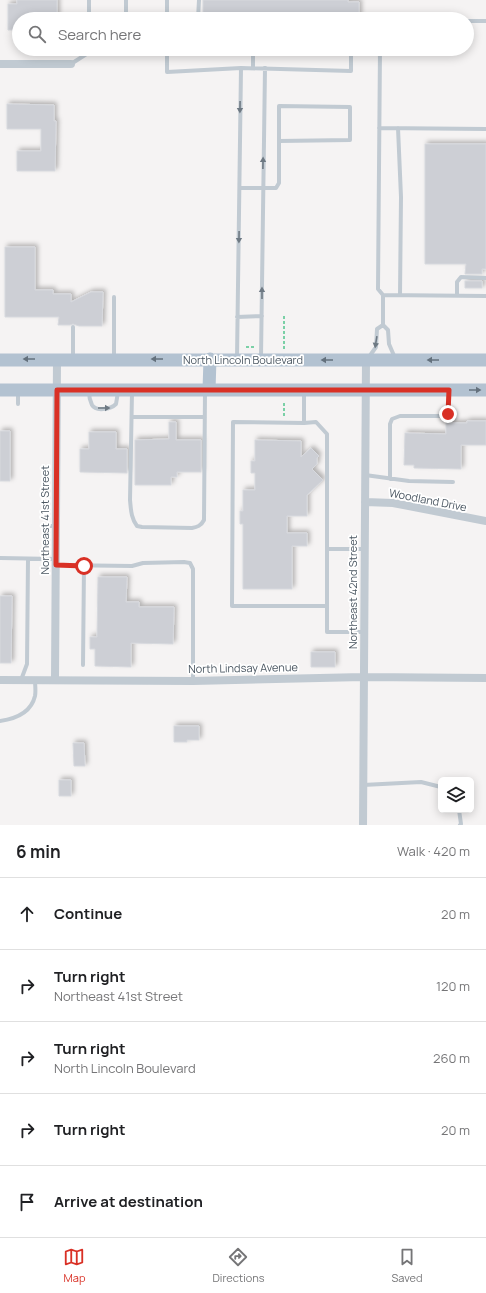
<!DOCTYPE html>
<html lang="en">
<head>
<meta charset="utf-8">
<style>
	:root { --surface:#fff; --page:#f2f2f2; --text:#202124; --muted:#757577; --line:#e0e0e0; --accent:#d93025 }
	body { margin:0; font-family:Manrope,sans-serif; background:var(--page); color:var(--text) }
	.controls { position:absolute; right:12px; bottom:12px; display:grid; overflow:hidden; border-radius:6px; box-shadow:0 2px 10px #0003 }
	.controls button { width:36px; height:36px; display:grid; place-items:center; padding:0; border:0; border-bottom:1px solid var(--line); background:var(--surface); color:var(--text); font:20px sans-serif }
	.stop { position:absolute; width:12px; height:12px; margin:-9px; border:3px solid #d93025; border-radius:50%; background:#fff }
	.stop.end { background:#d93025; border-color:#fff; box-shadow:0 1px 4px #0008 }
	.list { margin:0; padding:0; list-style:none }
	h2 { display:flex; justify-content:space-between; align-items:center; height:52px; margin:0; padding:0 16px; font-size:17px }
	h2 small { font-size:13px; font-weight:400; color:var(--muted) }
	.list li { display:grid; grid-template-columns:26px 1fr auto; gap:12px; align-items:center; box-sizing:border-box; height:72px; padding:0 16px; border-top:1px solid var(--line) }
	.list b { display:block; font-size:15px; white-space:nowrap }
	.list p { margin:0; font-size:13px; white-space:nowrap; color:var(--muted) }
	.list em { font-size:13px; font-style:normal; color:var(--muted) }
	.icon { flex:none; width:22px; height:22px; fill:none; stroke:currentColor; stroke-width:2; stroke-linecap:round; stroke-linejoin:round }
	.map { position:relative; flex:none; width:486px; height:825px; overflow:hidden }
	.search { position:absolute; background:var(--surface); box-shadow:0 2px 10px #0003; left:12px; right:12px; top:12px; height:44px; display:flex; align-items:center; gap:10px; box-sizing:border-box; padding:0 14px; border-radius:22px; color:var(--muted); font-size:15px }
	.sheet { height:412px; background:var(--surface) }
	nav { display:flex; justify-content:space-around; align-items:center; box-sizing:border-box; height:56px; border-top:1px solid var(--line); background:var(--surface); font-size:11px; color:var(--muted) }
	nav a { display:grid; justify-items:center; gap:2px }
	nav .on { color:var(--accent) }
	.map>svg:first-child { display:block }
</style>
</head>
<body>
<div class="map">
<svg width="486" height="825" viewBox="0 0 486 825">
	<defs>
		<filter id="shadow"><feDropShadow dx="2.5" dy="-2.5" stdDeviation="2" flood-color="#0004"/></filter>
	</defs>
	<rect width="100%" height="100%" fill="#f5f3f3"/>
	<path fill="#cdcfd5" stroke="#d7d9de" filter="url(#shadow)" d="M17 0H57V19H19V30H8V4H17Z
		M203 0H348V2H359V19H207V15H203Z
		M7 104 54 105V121H56L55 171H17V151H41V129H7Z
		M425 144H486V269H482V274H465L466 264H425Z
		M5 247H35V290H53V294H71V302L91 292H103L102 326H79L73 324 70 325H58L59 317H5Z
		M465 281H482V288H465Z
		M467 421H486V445H461V469L414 468V465H404L405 433 446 434V423H467Z
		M169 422H176V440H201V472H177V477H171V485H135V440L169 439Z
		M0 431H10V481H0Z
		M89 432H116V449H127V473L80 472V449H89Z
		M255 440 301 441V457L311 448 319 456 317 458V464L312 469 323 480 307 495V516H287V533H307V546H292V589H243V524H240V511H243V490H255V473H251V461H255Z
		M98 577H127L126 602H139V607H174L173 644 131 643V667L95 666V649H90V637H97Z
		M0 596H12L11 663H0Z
		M311 652H335V667H311Z
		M174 726H199V740H187V742H174Z
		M73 743H84L85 766H74Z
		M59 780H71V796H59Z"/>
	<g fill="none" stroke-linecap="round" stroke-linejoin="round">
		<path stroke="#7ad0a6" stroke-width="2" stroke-dasharray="3 2" stroke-linecap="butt" d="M246 347H255
			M284 349V314
			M284 416V401"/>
		<path stroke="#c1cad2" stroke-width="4" d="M167 0V19
			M89 19V0
			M126 19V0
			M198 19 199 0
			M467 21H486
			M88 49V53L125 52V49
			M167 49V72L241 68 351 71V49
			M380 49 378 289 383 295V325L388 330 389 344 395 358
			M71 64 88 53
			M253 68V49
			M379 128 486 129
			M398 128 401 197 400 295
			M240 188H276L279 183V106L350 107V140L279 141
			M383 295 486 296
			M457 296V282L461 277 486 278
			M237 317 262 316
			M261 357 265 68
			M369 357 376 347 377 329 383 325
			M237 358 241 68
			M73 359V327
			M114 359V297
			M18 392V404
			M89 392C89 396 90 401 92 405 96 412 111 409 116 404L118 392
			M132 392 130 500C131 510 131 518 137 526L142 527 192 528C197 527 201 526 204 520L205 392
			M304 393V423L316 422 327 434V549
			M132 417H205
			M304 423 233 422 232 606H327
			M365 475 409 481 453 482
			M390 479V424L392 419 400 416H445L448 414 449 392
			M44 526H56
			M0 558 56 559
			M56 565 132 566 143 563 184 562 190 563 193 569V681
			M364 632H327V549H364
			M83 665 84 565
			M21 680 27 664 28 559
			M0 721C14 719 31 713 35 696 36 691 35 685 35 680
			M363 785 421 782 441 787
			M459 810 461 824 460 825"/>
		<path stroke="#c1cad2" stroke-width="8" d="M0 64H71
			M365 502 393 503 486 521
			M0 680 193 681 363 677 486 678
			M55 680 57 359
			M363 825 366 360"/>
		<path stroke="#b3c2d1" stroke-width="13" d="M0 360H486
			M0 390H486
			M209 390 210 359"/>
	</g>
	<defs><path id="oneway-solid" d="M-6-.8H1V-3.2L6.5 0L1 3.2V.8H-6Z"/></defs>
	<g fill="#6e7983">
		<use href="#oneway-solid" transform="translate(240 107) rotate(91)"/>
		<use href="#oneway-solid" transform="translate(263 163) rotate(-89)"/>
		<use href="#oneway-solid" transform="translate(239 237) rotate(91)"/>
		<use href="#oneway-solid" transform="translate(262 293) rotate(-90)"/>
		<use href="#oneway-solid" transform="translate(376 342) rotate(99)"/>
		<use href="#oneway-solid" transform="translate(104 408)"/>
	</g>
	<g fill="#64717d">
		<use href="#oneway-solid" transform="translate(29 359) rotate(180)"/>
		<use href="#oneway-solid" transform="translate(157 359) rotate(180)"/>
		<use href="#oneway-solid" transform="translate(327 360) rotate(-180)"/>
		<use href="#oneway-solid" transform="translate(433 360) rotate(-180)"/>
		<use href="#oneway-solid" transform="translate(475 390)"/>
	</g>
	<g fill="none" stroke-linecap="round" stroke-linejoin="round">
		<path stroke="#d93025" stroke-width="5" d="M84 566 56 565 57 390H449L448 414"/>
	</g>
	<g text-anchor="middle" stroke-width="3.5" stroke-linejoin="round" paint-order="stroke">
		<g font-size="11" fill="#4a5661" stroke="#fff">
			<text x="243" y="364">North Lincoln Boulevard</text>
			<text transform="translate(428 500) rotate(11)" y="4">Woodland Drive</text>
			<text transform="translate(45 520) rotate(-90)" y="4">Northeast 41st Street</text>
			<text transform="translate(353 592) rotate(-90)" y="4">Northeast 42nd Street</text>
			<text transform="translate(243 668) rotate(-1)" y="4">North Lindsay Avenue</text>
		</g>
	</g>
</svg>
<div class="controls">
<button><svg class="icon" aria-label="layers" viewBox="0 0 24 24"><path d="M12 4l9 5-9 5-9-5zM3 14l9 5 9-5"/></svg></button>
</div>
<div class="stop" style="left:84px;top:566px"></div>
<div class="stop end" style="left:448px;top:414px"></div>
<div class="search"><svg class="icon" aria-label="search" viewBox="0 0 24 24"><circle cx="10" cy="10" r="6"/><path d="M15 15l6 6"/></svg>Search here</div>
</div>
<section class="sheet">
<h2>6 min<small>Walk · 420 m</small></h2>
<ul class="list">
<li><svg class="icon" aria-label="ahead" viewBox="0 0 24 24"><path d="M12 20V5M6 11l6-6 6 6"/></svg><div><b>Continue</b></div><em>20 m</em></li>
<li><svg class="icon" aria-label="right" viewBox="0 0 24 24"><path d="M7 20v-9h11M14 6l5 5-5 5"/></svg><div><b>Turn right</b><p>Northeast 41st Street</p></div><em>120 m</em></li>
<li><svg class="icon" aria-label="right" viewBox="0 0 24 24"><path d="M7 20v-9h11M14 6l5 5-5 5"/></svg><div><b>Turn right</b><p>North Lincoln Boulevard</p></div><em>260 m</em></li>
<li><svg class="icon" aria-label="right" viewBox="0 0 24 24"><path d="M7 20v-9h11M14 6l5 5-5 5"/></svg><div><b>Turn right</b></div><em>20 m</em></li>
<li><svg class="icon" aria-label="arrive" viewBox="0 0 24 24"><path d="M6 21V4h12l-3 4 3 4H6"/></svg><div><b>Arrive at destination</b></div></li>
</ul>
</section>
<nav>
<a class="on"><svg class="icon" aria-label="map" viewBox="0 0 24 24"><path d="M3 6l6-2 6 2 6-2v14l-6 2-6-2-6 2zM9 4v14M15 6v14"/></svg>Map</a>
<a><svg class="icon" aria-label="directions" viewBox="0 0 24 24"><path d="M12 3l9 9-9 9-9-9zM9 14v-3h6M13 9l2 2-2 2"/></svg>Directions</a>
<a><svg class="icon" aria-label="saved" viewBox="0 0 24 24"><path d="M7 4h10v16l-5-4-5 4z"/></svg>Saved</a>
</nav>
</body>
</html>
